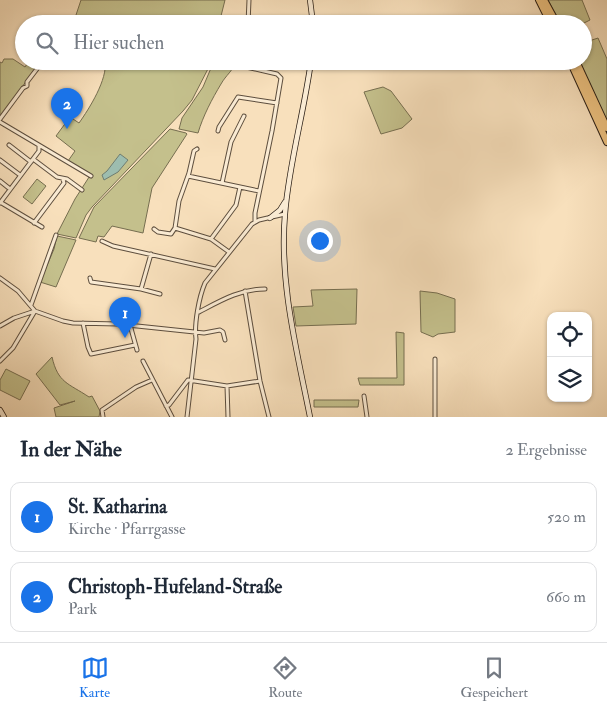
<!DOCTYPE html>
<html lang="de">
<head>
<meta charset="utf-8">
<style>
	:root { --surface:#fff; --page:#f2f2f3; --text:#1f2937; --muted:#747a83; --line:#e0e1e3; --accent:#1a73e8 }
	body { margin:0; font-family:"IM FELL Double Pica",serif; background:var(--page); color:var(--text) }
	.controls { position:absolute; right:15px; bottom:15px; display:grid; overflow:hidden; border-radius:10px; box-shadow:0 1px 4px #0004 }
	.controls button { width:45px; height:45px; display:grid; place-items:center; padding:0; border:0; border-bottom:1px solid var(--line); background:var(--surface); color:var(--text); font:25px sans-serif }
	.you { position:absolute; left:319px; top:240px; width:18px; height:18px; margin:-12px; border:4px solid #fff; border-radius:50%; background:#1a73e8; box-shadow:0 0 0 8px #1a73e833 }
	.badge { display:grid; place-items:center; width:32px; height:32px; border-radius:50%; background:var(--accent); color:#fff; font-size:16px; font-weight:700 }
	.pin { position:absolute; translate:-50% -41px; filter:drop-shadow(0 1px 2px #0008) }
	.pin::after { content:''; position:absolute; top:26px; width:18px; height:15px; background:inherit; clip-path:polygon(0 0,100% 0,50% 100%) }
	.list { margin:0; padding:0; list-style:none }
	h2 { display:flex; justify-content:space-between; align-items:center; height:65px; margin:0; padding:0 20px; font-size:21px }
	h2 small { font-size:16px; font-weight:400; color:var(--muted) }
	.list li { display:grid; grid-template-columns:32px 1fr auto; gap:15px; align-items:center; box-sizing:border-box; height:70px; margin:0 10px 10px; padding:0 10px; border:1px solid var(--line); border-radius:10px }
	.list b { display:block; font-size:19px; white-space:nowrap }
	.list p { margin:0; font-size:16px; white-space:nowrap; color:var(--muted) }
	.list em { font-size:16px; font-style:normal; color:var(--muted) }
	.icon { flex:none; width:28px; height:28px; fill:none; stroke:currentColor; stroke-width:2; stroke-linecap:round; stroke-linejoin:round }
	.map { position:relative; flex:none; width:607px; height:417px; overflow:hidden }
	.search { position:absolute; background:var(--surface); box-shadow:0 1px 4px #0004; left:15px; right:15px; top:15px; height:55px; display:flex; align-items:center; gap:12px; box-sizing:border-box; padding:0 18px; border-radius:28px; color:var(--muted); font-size:19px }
	.sheet { height:225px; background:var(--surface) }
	nav { display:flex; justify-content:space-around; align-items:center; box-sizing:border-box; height:70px; border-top:1px solid var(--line); background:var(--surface); font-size:14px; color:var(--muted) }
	nav a { display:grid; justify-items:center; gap:2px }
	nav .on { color:var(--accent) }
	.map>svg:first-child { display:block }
</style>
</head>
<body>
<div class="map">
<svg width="607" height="417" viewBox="0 0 607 417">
	<rect width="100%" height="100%" fill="#f8e0bc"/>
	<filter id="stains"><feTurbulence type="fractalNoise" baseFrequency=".004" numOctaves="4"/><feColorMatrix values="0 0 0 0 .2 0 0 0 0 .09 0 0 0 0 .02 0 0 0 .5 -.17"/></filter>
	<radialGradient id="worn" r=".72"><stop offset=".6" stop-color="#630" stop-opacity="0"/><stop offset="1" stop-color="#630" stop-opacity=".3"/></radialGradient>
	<path fill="#c4c08c" stroke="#766e50" d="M81 0H225L219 24H73Z
		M548 0H582L590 20 582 24H561Z
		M583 29 589 41 598 38 607 59V121L579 61H583Z
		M4 59H13L25 67 29 61H41L0 117V62L2 63Z
		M105 61H212L192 100 183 111 92 207 86 215 76 238 57 234 75 199 91 174 68 161 75 151 56 136 70 117 79 123C89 109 108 79 105 61Z
		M214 61H236C233 71 226 75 221 84 212 99 203 116 198 133L179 129 182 118 203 87Z
		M383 87 391 91 412 119 402 128 381 134 364 92Z
		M170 129 186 133 187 134 152 188 143 233 112 226 104 237 98 236 96 242 79 238 94 207Z
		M37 179 46 186 32 204 23 197Z
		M57 236 76 240 56 287 40 282 54 249Z
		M357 289 356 324 296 326 293 307 313 306 311 290Z
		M420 291 437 293 455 299V332L438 334 433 337 421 332Z
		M396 332 404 333V385H360L358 378H397Z
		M52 357C58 383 68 383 89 397L92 396 100 411 99 417H56L54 408 75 401 60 405 36 374Z
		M6 369 30 381 20 400 0 390V380Z
		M314 400H359L358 407H314Z"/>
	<path fill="#9dbdaf" stroke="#6f7d71" d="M120 154 128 160 118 172 104 180 102 175 107 171Z"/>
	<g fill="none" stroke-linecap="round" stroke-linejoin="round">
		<defs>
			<path id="street" d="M248 24 249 0
				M285 24V18
				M242 61 246 67 277 74 281 78 272 131 255 213V221
				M0 119 23 88 27 86V82L43 61
				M0 122 91 176
				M218 131 219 127 238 97 277 103
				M9 145 31 162
				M33 159 57 177 67 179 82 190
				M0 160 20 175
				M188 176 259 191
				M0 181 10 189
				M222 183 231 142 244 116
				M0 202 42 227
				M0 203 39 151V146
				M34 223 64 183 63 179
				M175 228 179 201 189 173 194 151 197 149
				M175 228 211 239 229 252
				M154 229 158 232 171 234 175 228
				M211 239 236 205 240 187
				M102 241 113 246 215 269
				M0 278 18 291 35 311 63 321 73 323 118 324 204 333 220 330 223 332 225 340
				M90 278 91 282 141 289 151 254
				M141 289 160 294
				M245 291 260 381 269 417
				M31 305 56 235
				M199 312C220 301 240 289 265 289
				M83 323 88 347 91 354 135 345
				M130 325 137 350
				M0 326 14 318 35 311
				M435 359V417
				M0 361 13 348 35 311
				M143 361 172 417
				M227 386 228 417
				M364 396 367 417
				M166 406 169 405 188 380 227 386 260 381
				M103 417 102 410 136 387 152 380
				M187 417 196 339C194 324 199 297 205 283L252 224 259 220 285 214"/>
			<path id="secondary" d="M310 0 313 24
				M270 218 280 210 285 202
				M0 410 4 417
				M310 417C297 351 279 283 285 214 289 163 304 113 311 61"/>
			<path id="highway" d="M539 0 551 24
				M544 0 557 24
				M570 61 607 142
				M576 61 607 128"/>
		</defs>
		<use href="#street" stroke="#5d4e3e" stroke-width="5"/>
		<use href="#secondary" stroke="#291d14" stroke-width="6"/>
		<use href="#highway" stroke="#291d14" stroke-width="8"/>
		<use href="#street" stroke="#faebd3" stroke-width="3"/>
		<use href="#secondary" stroke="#faebd3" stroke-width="4.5"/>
		<use href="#highway" stroke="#ecc07e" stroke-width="6"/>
	</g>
	<rect width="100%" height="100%" filter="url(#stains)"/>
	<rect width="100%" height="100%" fill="url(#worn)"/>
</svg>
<div class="controls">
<button><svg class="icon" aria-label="locate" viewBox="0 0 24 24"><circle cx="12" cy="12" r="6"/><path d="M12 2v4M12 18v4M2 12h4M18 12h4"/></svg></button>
<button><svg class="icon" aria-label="layers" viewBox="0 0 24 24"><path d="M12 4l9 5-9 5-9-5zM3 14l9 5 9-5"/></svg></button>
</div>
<div class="you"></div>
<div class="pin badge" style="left:125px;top:338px">1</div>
<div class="pin badge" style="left:67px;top:129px">2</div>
<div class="search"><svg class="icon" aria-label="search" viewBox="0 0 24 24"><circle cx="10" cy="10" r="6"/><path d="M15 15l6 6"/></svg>Hier suchen</div>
</div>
<section class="sheet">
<h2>In der Nähe<small>2 Ergebnisse</small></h2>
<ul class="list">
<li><span class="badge">1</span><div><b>St. Katharina</b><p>Kirche · Pfarrgasse</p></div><em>520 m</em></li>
<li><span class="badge">2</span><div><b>Christoph-Hufeland-Straße</b><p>Park</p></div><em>660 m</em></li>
</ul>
</section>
<nav>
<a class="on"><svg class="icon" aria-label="map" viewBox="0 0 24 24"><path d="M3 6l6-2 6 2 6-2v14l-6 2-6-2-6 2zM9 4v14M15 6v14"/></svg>Karte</a>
<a><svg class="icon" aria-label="directions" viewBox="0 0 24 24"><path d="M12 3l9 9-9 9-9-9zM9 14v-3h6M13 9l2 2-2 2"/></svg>Route</a>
<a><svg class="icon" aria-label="saved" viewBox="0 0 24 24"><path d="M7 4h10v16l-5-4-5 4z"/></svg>Gespeichert</a>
</nav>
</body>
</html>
